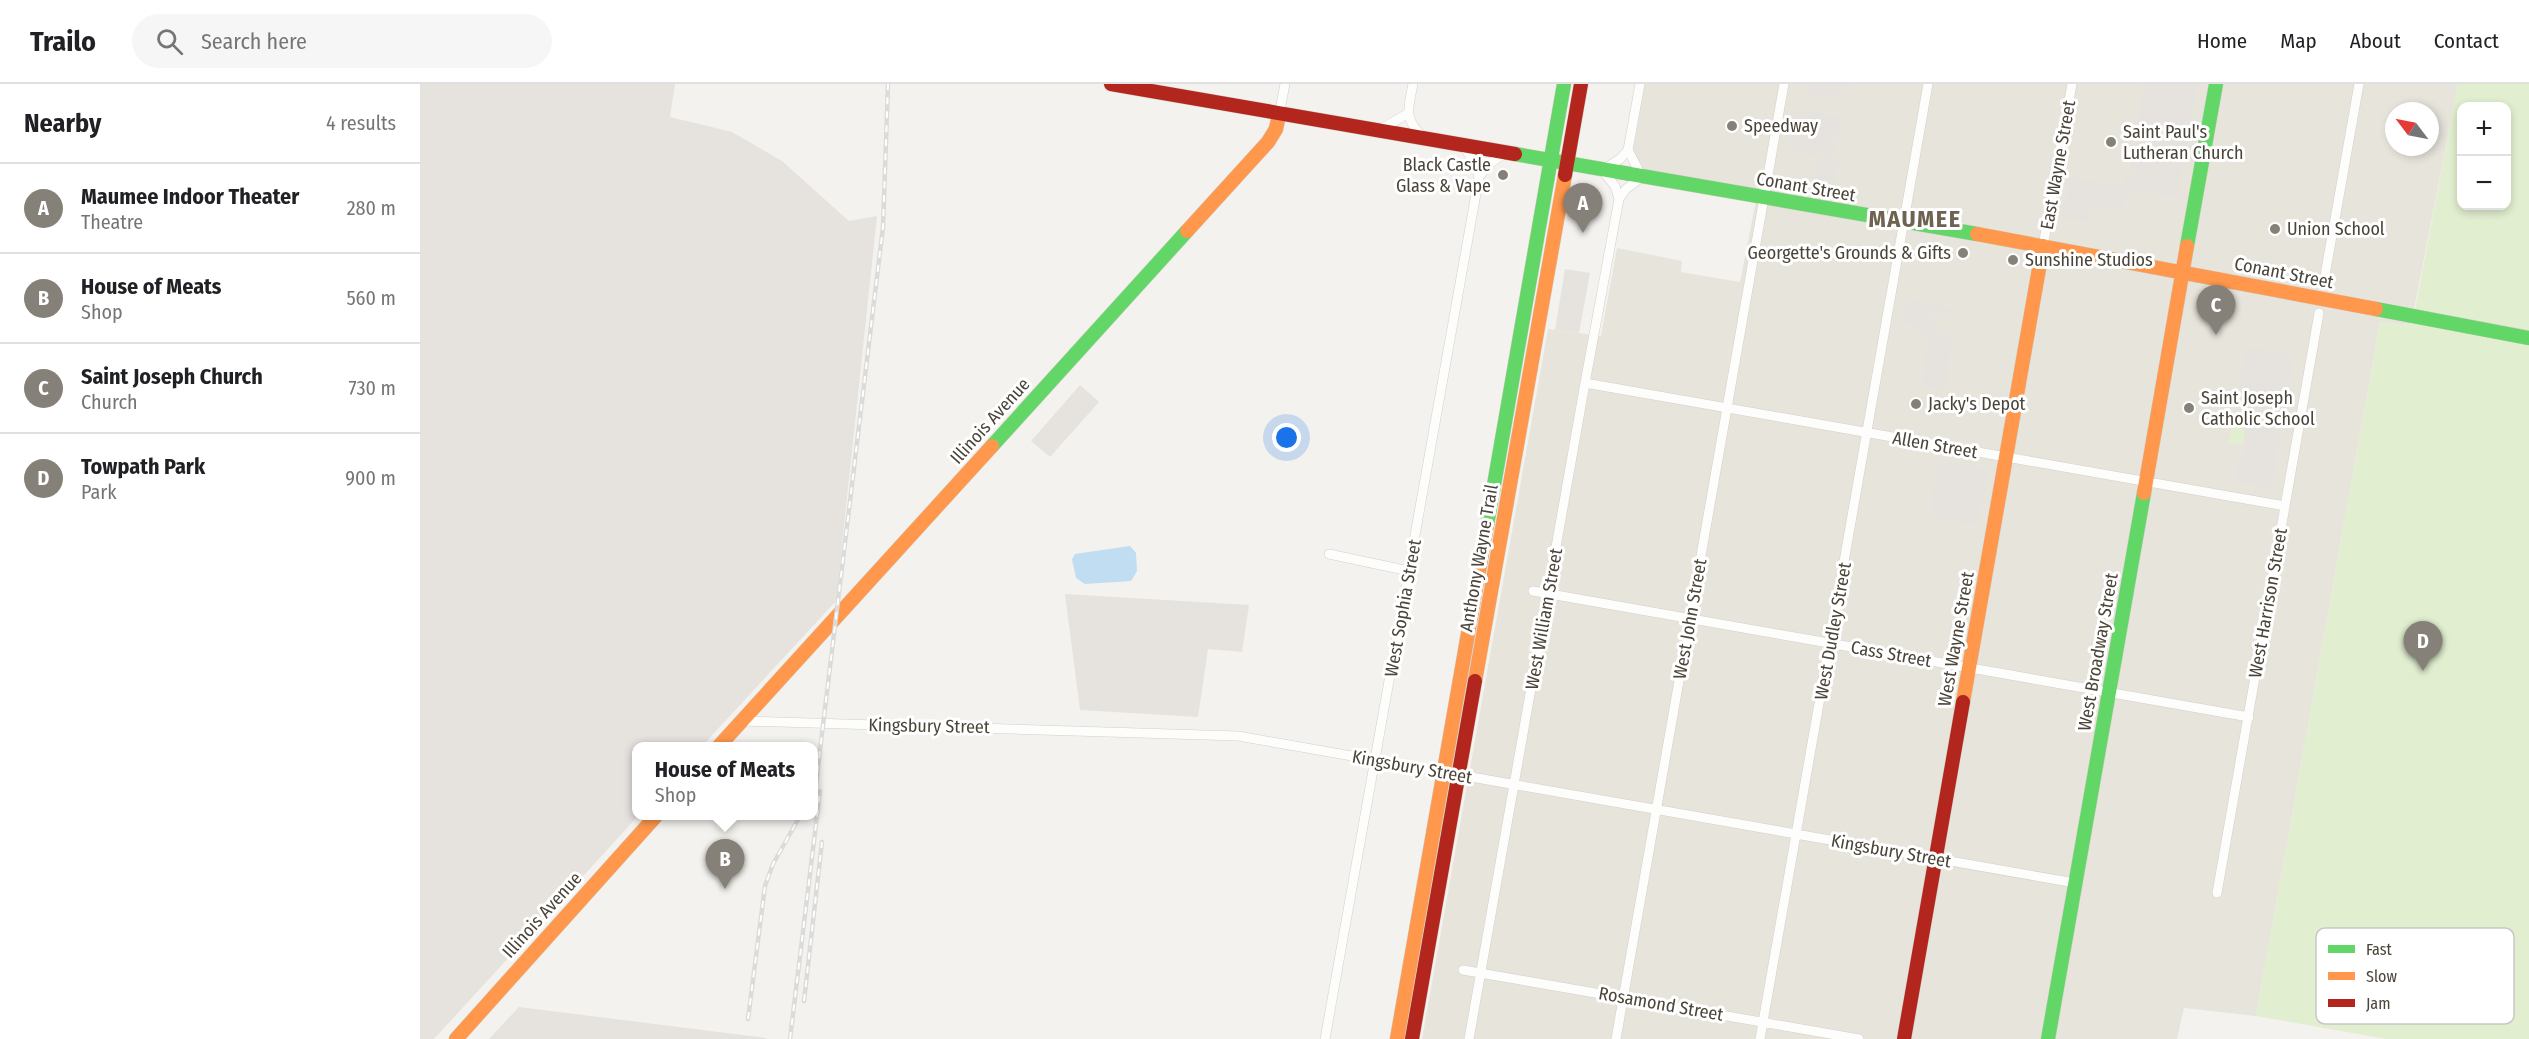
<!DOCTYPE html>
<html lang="en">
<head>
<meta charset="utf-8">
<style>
	:root { --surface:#fff; --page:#f6f6f6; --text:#202124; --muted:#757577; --line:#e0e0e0; --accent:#868178 }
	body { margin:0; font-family:"Fira Sans Condensed",sans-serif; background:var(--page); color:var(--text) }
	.controls { position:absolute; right:18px; top:18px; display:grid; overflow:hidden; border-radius:12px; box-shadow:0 3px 9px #0003 }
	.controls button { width:54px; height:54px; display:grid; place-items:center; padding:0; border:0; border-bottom:2px solid var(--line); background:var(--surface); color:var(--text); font:30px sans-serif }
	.compass { position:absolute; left:1965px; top:18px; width:54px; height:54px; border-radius:50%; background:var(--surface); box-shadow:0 3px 9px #0003; rotate:302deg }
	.you { position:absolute; left:867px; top:354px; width:21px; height:21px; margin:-15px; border:4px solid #fff; border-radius:50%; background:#1a73e8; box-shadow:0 0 0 9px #1a73e833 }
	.badge { display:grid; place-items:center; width:39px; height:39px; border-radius:50%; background:var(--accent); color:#fff; font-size:20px; font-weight:700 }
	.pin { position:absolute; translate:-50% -50px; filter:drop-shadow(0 2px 3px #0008) }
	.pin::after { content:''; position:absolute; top:32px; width:21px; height:18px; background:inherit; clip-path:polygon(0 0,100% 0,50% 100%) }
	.popup { position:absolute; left:212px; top:658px; width:186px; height:78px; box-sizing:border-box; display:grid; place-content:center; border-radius:12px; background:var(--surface); filter:drop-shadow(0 2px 4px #0005); font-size:20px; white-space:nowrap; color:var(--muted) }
	.popup b { font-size:22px; color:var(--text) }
	.popup::after { content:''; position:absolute; left:50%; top:100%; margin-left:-12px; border:12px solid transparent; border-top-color:var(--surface) }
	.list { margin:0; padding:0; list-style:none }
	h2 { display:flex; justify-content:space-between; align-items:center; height:78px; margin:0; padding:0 24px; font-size:26px }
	h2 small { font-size:20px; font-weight:400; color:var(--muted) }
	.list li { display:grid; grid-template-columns:39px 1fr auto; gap:18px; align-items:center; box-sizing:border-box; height:90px; padding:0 24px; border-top:2px solid var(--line) }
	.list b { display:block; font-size:22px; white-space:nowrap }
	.list p { margin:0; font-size:20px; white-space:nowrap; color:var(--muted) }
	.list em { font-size:20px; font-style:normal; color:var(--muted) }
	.icon { flex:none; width:33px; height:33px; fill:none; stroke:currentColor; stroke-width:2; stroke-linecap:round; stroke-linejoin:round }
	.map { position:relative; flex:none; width:2109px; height:955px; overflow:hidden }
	header { display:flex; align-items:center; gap:36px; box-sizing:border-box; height:84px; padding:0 30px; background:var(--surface); border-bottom:2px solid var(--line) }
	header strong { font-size:28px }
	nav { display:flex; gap:33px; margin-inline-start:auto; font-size:21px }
	.search { width:420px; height:54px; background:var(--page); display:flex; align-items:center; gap:15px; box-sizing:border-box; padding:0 21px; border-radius:33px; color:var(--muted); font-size:22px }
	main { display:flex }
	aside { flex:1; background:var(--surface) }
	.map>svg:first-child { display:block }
</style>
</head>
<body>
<header>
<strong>Trailo</strong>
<div class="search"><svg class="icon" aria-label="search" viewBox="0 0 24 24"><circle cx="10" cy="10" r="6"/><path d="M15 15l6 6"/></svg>Search here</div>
<nav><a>Home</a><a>Map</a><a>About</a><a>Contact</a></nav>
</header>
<main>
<aside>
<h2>Nearby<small>4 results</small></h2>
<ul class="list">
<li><span class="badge">A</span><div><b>Maumee Indoor Theater</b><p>Theatre</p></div><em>280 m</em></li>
<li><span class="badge">B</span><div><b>House of Meats</b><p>Shop</p></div><em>560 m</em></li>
<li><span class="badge">C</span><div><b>Saint Joseph Church</b><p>Church</p></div><em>730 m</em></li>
<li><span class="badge">D</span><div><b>Towpath Park</b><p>Park</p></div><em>900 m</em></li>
</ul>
</aside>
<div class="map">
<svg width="2109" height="955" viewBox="0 0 2109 955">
	<rect width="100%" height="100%" fill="#f4f2ee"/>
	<path fill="#e7e4dc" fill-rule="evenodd" d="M1225 0H2038L1991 241 1960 238 1836 932 1764 924 1757 955H1002L1128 245 1181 252 1197 164 1262 177 1261 188 1320 198 1338 106 1210 84ZM1974 27H2010V63H1974Z"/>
	<path fill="#e6e2de" d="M0 0H255L250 33 312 48 362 77 429 137 457 132 416 517 282 662H216V732H218L14 955H0Z
		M645 510 829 521 822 568 788 565 778 633 660 626Z
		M99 923 346 954V955H69Z"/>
	<path fill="#e1eecf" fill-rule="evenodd" d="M2038 0H2109V955H1967L1836 932 1960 238 1992 241ZM2042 22H2086V122H2042Z
		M1812 343 1823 345 1825 348 1823 361 1808 358Z"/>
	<path fill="#e6e3df" d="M1387 0H1430L1429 4 1422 3 1420 15 1385 9Z
		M1724 0H1778L1757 114 1708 105 1703 126 1671 121 1667 138 1642 134 1650 93 1704 103 1706 90 1716 92 1717 84 1710 82 1717 47 1728 48 1730 39 1718 36Z
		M1377 25 1421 33V48L1411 60 1415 63 1413 73 1419 78 1414 107 1411 109 1394 106 1393 103 1397 79 1405 76 1404 67 1400 66 1402 72 1399 73 1372 68 1369 61 1370 55 1376 48 1370 45 1375 33 1373 26Z
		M1145 185 1170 189 1159 249 1135 246Z
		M1487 215 1534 224 1532 231 1506 227 1523 251 1528 248 1532 255 1525 307 1501 303 1508 258 1501 246 1482 239Z
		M1826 263 1874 272 1851 404 1814 397 1818 375H1822L1825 348 1823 345 1812 343Z
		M660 301 679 318 630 373 611 357Z
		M1519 376 1569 385 1558 441 1509 433Z"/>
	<path fill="#c0ddf1" d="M710 462 716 469 717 487 711 497 665 500 656 494 652 475 655 470Z"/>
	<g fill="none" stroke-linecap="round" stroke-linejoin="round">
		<defs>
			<path id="street" d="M993 0C988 25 983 36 1005 54
				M859 31 865 0
				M961 45 987 30
				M1059 93 1069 80 1085 69
				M1199 115 1195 102 1182 86 1200 75 1208 66
				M1623 162 1652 0
				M1904 197 1939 0
				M1165 299 1865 422
				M909 470 989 487
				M1113 507 1829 633
				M322 637 818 652 1655 799
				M1797 809 1899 229
				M1043 886 1439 955
				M905 955 1059 93 1056 80 1043 62
				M1049 955 1165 299 1199 115 1206 105 1222 93 1208 66 1220 0
				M1196 955 1364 0
				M1340 955 1508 0"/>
			<path id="fast" d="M1095 70 1557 150
				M1767 162 1796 0
				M1956 225 2109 254
				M572 362 767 147
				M1067 441 1144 0
				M1628 955 1724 409"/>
			<path id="slow" d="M767 147 848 58 856 45 859 31
				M1557 150 1956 225
				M1724 409 1767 162
				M1055 597 1145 91
				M1543 618 1623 162
				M299 662 572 362
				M36 955 236 732
				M977 955 1067 441"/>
			<path id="jam" d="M691 0 1095 70
				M1145 91 1161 0
				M992 955 1055 597
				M1484 955 1543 618"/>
		</defs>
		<use href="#street" stroke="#d2d0cb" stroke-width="10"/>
		<use href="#fast" stroke="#d3cfc5" stroke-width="15"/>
		<use href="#slow" stroke="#d3cfc5" stroke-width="15"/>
		<use href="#jam" stroke="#d3cfc5" stroke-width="15"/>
		<use href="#street" stroke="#fdfdfc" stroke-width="9"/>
		<use href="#fast" stroke="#63d668" stroke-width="14"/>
		<use href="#slow" stroke="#ff974d" stroke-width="14"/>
		<use href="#jam" stroke="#b3261e" stroke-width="14"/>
		<defs>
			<path id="rail" d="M394 716 463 143 468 0
				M384 917 402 758
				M328 935 345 802 353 780 380 732
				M370 955 400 707"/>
		</defs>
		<use href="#rail" stroke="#dbdbda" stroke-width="4.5"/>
		<use href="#rail" stroke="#fff" stroke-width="2" stroke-dasharray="7" stroke-linecap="butt"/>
	</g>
	<g fill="#868178" stroke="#fff" stroke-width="2">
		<circle cx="1312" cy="42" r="6"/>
		<circle cx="1691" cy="58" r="6"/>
		<circle cx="1083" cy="91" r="6"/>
		<circle cx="1855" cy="145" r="6"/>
		<circle cx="1543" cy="169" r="6"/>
		<circle cx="1593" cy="176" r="6"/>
		<circle cx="1496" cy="320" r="6"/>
		<circle cx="1769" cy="324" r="6"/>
	</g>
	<g text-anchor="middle" stroke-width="6" stroke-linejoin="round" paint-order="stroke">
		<g font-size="18" fill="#4b4439" stroke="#fff" text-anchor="start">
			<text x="1324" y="48">Speedway</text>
			<text x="1703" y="54">Saint Paul's<tspan x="1703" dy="21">Lutheran Church</tspan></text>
			<text x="1071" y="87" text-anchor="end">Black Castle<tspan x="1071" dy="21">Glass &amp; Vape</tspan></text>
			<text x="1867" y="151">Union School</text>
			<text x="1531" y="175" text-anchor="end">Georgette's Grounds &amp; Gifts</text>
			<text x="1605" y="182">Sunshine Studios</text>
			<text x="1781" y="320">Saint Joseph<tspan x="1781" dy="21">Catholic School</tspan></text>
			<text x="1508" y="326">Jacky's Depot</text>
		</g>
		<g font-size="18" fill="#4b4439" stroke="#fff">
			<text transform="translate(1638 81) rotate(-80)" y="6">East Wayne Street</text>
			<text transform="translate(1386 103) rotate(10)" y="6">Conant Street</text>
			<text transform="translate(1864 189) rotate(11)" y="6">Conant Street</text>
			<text transform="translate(570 337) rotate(-48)" y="6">Illinois Avenue</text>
			<text transform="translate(1515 361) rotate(10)" y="6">Allen Street</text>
			<text transform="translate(1059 474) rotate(-80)" y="6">Anthony Wayne Trail</text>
			<text transform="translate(1848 519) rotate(-80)" y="6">West Harrison Street</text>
			<text transform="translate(983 524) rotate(-80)" y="6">West Sophia Street</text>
			<text transform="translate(1124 535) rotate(-80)" y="6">West William Street</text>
			<text transform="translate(1270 535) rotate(-80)" y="6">West John Street</text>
			<text transform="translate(1413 547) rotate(-80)" y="6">West Dudley Street</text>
			<text transform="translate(1536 555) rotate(-80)" y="6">West Wayne Street</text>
			<text transform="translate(1678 568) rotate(-80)" y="6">West Broadway Street</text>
			<text transform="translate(1471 570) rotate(10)" y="6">Cass Street</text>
			<text transform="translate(509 642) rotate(1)" y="6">Kingsbury Street</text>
			<text transform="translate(992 683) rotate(10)" y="6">Kingsbury Street</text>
			<text transform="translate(1471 767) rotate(10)" y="6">Kingsbury Street</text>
			<text transform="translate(122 831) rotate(-48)" y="6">Illinois Avenue</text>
			<text transform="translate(1241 920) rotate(10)" y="6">Rosamond Street</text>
		</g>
		<g font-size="24" font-weight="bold" letter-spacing="1.5" fill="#6e6250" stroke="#fff">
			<text x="1495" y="143">MAUMEE</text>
		</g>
	</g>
	<rect x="1896" y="844" width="198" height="96" rx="9" fill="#fff" stroke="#c9c7c4" stroke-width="1.5"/>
	<rect x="1908" y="861" width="27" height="8" fill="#63d668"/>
	<rect x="1908" y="888" width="27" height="8" fill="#ff974d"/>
	<rect x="1908" y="915" width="27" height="8" fill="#b3261e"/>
	<g font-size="16" fill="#4b4439">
		<text x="1946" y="871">Fast</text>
		<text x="1946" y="898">Slow</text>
		<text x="1946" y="925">Jam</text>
	</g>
</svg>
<div class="controls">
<button>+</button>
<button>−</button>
</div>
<svg class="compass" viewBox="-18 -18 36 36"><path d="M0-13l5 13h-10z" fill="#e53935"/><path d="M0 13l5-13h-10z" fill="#757577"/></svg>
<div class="you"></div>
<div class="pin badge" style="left:1163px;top:149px">A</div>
<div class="pin badge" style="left:305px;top:805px">B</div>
<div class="popup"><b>House of Meats</b>Shop</div>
<div class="pin badge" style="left:1796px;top:251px">C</div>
<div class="pin badge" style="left:2003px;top:587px">D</div>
</div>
</main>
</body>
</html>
